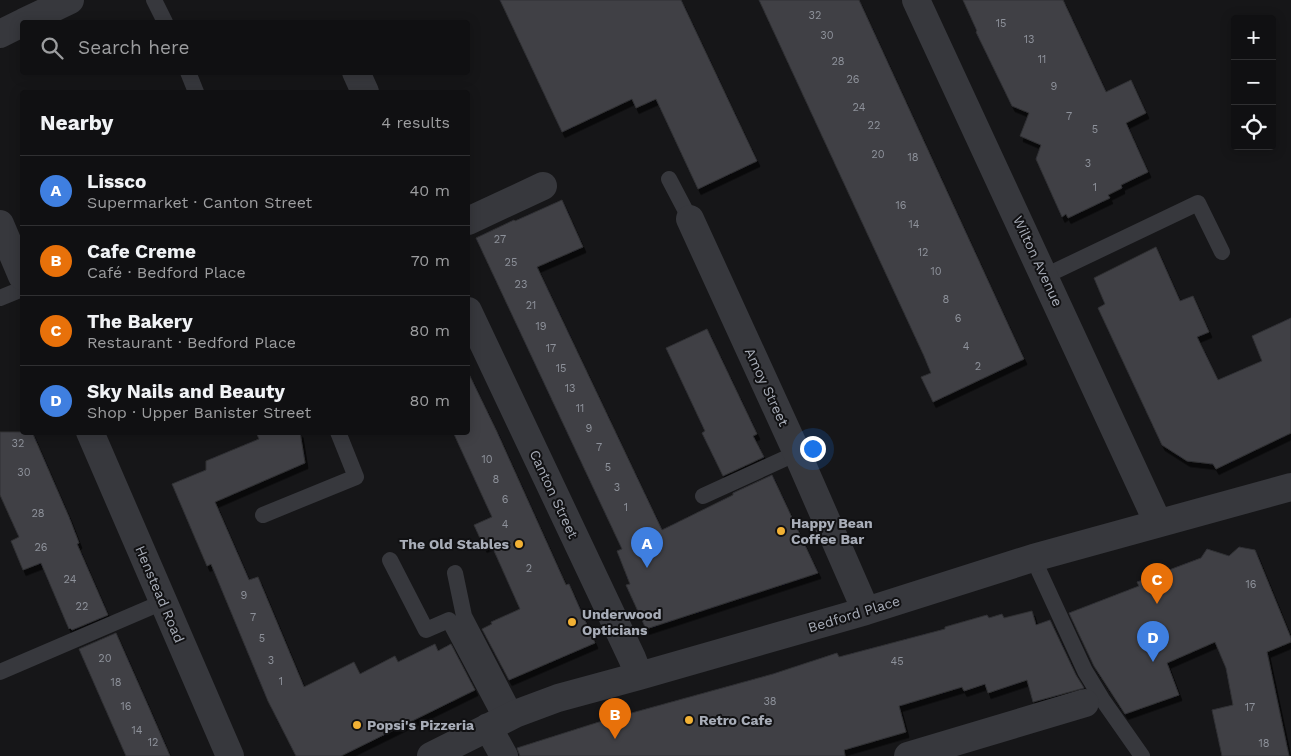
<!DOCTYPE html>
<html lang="en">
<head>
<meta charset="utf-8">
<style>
	:root { --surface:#101012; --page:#1e1e20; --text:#f1f3f6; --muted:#9c9d9f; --line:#303032; --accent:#1a73e8 }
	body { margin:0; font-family:"Work Sans",sans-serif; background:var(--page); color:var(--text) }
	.controls { position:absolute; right:15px; top:15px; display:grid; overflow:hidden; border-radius:5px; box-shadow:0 2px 12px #0003 }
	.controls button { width:45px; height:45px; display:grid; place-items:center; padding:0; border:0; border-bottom:1px solid var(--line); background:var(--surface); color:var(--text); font:25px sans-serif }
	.you { position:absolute; left:812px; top:448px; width:18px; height:18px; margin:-12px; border:4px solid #fff; border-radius:50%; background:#1a73e8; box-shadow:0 0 0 8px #1a73e833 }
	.badge { display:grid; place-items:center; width:32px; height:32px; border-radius:50%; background:var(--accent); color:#fff; font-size:16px; font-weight:700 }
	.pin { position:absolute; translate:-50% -41px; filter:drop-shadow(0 1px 2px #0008) }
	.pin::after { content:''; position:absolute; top:26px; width:18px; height:15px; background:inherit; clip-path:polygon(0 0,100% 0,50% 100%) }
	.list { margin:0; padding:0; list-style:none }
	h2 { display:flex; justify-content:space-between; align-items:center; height:65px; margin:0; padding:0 20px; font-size:21px }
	h2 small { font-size:16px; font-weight:400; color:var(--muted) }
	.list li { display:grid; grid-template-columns:32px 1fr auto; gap:15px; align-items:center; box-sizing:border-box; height:70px; padding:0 20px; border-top:1px solid var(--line) }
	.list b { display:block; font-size:19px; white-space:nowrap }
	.list p { margin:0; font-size:16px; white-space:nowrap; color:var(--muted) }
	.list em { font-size:16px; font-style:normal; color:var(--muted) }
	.icon { flex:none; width:28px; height:28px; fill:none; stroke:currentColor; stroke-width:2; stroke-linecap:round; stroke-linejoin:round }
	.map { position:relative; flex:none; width:1291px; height:756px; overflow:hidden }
	.search { position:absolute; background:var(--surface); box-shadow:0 2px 12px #0003; left:20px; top:20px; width:450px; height:55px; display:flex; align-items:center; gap:12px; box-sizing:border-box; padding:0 18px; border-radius:5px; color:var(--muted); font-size:19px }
	.panel { position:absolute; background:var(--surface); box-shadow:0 2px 12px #0003; left:20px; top:90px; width:450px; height:345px; border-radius:5px }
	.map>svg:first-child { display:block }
</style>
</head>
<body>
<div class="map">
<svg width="1291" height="756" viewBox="0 0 1291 756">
	<defs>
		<filter id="shadow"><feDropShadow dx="3" dy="5.5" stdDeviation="0" flood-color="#0009"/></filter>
	</defs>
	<rect width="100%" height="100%" fill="#161618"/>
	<path fill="#404145" stroke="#303034" filter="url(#shadow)" d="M500 0H681L757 161 698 189 656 99 636 108 632 99 562 132Z
		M759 0H859L1024 359 933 402 921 377 931 373 924 356Z
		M963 0H1063L1106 92 1131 80 1146 113 1126 123 1148 172 1121 185 1122 188 1108 195 1110 198 1068 218 1066 214 1062 217 1036 159 1041 145 1020 136 1029 113 1012 106 976 32 977 31Z
		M562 200 583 247 537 267 662 530 733 495V493L772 475 818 573 646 629 626 585 630 584 617 551 622 549 476 238 514 220 515 221Z
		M1156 247 1180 301 1193 296 1209 332 1197 337 1218 380 1262 361 1252 336 1291 318V433L1216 469 1213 464 1187 461 1162 445 1098 308 1105 304 1094 278Z
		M707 329 757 434 753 436 764 457 723 476 702 433 705 431 666 348Z
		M468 372 497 432 566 585 569 584 595 643 509 680 482 629 492 624 491 622 520 609 491 544 484 547 474 525 492 517 453 432H468Z
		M0 432H32L69 517 79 543 77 544 108 615 72 630 70 628 69 629 41 563 23 570 11 541 19 537 0 495Z
		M256 432H300L305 463 215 502 249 580 258 577 304 687 354 662 360 674 395 656 398 662 435 644 438 651 451 644 475 690 341 756H296L268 701 211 564 207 566 172 484 206 470V461L259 439Z
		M1239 547 1255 550 1291 638V642L1267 652 1289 756H1222L1212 710 1233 705 1226 668 1215 642 1167 663 1179 695 1125 714 1094 666 1069 613 1139 586 1137 582 1201 558 1207 549 1229 556Z
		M1032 611 1036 625 1050 620 1076 675 1084 688 1033 702 1027 680 988 693 985 684 964 691 962 687 899 706 906 732 844 750 845 756H520L517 748 599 722 773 674 837 653 839 657 945 629V627L987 615 989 618 1002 614 1004 618Z
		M116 633 150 710 170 756H126L79 649Z"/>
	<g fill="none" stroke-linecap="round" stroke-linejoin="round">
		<path stroke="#37383d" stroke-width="16" d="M154 0 165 22
			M188 72 196 92
			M669 179 690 219
			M1045 276 1198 203 1222 252
			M0 298 22 289
			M703 496 797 453
			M263 515 356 477 338 432
			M1033 558 1085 671 1102 699 1142 756
			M390 560 426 630 449 620 502 720
			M455 573 464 616 515 714
			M0 672 163 602"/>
		<path stroke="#37383d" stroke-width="28" d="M916 0 1158 523
			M24 22 70 0
			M0 34 22 23
			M356 72 365 92
			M690 219 797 453 866 611
			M468 221 543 186
			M0 224 22 276
			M468 311 632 658 639 676
			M90 432 230 756
			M488 727 504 756
			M431 756 515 714 558 698 639 676 866 611 1033 558 1291 487
			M908 756 1085 703"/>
	</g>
	<g fill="#f2b134" stroke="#111113" stroke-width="2">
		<circle cx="781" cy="531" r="5"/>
		<circle cx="519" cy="544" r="5"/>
		<circle cx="572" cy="622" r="5"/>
		<circle cx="689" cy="720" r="5"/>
		<circle cx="357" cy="725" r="5"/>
	</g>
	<g text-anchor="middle" stroke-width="4" stroke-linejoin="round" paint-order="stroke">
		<g font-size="11" fill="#8e929b">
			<text x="815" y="19">32</text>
			<text x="1001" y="27">15</text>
			<text x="827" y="39">30</text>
			<text x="1029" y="43">13</text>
			<text x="1042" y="63">11</text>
			<text x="838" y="65">28</text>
			<text x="853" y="83">26</text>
			<text x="1054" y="90">9</text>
			<text x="859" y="111">24</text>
			<text x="1069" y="120">7</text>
			<text x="874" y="129">22</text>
			<text x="1095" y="133">5</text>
			<text x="878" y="158">20</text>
			<text x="913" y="161">18</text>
			<text x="1088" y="167">3</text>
			<text x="1095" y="191">1</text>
			<text x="901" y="209">16</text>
			<text x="914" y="228">14</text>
			<text x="500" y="243">27</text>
			<text x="923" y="256">12</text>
			<text x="511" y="266">25</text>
			<text x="936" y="275">10</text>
			<text x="521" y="288">23</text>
			<text x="946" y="303">8</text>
			<text x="531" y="309">21</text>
			<text x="958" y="322">6</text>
			<text x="541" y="330">19</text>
			<text x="966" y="350">4</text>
			<text x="551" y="352">17</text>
			<text x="978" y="370">2</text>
			<text x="561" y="372">15</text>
			<text x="570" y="392">13</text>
			<text x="580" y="412">11</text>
			<text x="589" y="432">9</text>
			<text x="18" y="447">32</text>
			<text x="599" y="451">7</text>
			<text x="487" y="463">10</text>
			<text x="608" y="471">5</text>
			<text x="24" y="476">30</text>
			<text x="496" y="483">8</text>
			<text x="617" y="491">3</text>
			<text x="505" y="503">6</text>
			<text x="626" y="511">1</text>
			<text x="38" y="517">28</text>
			<text x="505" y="528">4</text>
			<text x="41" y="551">26</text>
			<text x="529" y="572">2</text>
			<text x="70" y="583">24</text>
			<text x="1251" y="588">16</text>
			<text x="244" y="599">9</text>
			<text x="82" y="610">22</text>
			<text x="253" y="621">7</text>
			<text x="262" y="642">5</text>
			<text x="105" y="662">20</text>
			<text x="271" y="664">3</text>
			<text x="897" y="665">45</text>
			<text x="281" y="685">1</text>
			<text x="116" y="686">18</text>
			<text x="770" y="705">38</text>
			<text x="126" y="710">16</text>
			<text x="1250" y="711">17</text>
			<text x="137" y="734">14</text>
			<text x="153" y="746">12</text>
			<text x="1264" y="747">18</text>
		</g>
		<g font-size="14" fill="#a8adb8" stroke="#111113">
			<text transform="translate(1038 261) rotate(65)" y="5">Wilton Avenue</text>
			<text transform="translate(767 387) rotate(65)" y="5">Amoy Street</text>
			<text transform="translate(554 494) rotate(65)" y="5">Canton Street</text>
			<text transform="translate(160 594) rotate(67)" y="5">Henstead Road</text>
			<text transform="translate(854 614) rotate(-17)" y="5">Bedford Place</text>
		</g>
		<g font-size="14" font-weight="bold" fill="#a8adb8" stroke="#111113" text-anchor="start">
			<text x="791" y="528">Happy Bean<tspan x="791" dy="16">Coffee Bar</tspan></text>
			<text x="509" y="549" text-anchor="end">The Old Stables</text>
			<text x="582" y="619">Underwood<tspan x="582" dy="16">Opticians</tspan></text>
			<text x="699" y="725">Retro Cafe</text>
			<text x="367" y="730">Popsi's Pizzeria</text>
		</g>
	</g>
</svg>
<div class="controls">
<button>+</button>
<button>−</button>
<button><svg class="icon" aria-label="locate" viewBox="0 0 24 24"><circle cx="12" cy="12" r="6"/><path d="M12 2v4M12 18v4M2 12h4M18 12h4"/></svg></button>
</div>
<div class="you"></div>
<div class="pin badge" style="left:647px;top:568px;background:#3f7fe0">A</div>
<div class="pin badge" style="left:615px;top:739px;background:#e8710a">B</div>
<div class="pin badge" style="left:1157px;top:604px;background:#e8710a">C</div>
<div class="pin badge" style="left:1153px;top:662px;background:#3f7fe0">D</div>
<div class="search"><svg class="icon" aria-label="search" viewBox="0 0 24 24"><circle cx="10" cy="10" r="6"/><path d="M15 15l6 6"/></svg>Search here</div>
<section class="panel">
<h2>Nearby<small>4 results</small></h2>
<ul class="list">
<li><span class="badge" style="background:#3f7fe0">A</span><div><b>Lissco</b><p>Supermarket · Canton Street</p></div><em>40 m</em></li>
<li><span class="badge" style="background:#e8710a">B</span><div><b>Cafe Creme</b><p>Café · Bedford Place</p></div><em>70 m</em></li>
<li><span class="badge" style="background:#e8710a">C</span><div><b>The Bakery</b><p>Restaurant · Bedford Place</p></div><em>80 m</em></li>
<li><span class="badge" style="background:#3f7fe0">D</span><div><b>Sky Nails and Beauty</b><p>Shop · Upper Banister Street</p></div><em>80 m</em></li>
</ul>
</section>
</div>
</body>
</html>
